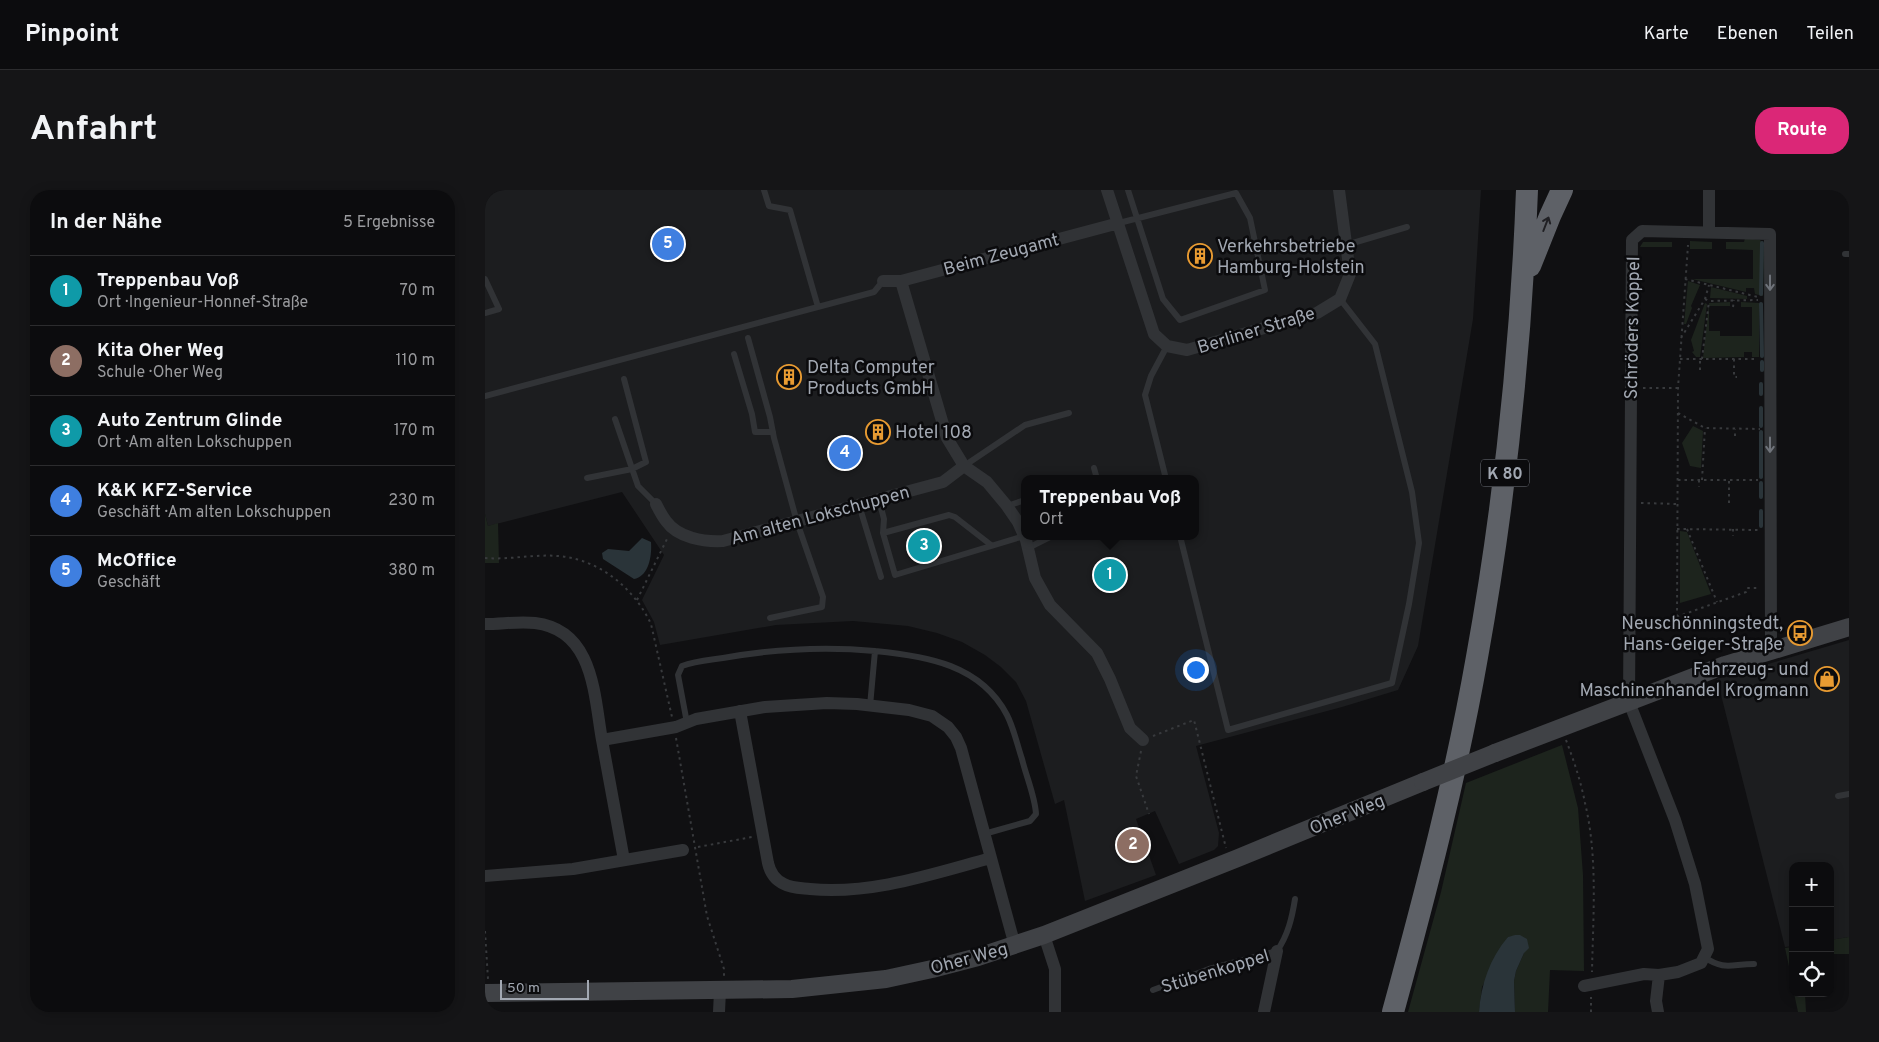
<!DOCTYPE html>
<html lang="de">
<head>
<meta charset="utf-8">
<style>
	:root { --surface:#0c0c0e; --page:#151517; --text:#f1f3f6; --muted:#9a9b9e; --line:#2c2c2e; --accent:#db2777 }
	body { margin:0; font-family:Overpass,sans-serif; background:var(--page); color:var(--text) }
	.controls { position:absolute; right:15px; bottom:15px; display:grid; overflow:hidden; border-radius:10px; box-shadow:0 2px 12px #0003 }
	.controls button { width:45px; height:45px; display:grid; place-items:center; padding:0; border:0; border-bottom:1px solid var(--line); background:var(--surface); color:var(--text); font:25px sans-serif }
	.scale { position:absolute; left:15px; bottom:12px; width:89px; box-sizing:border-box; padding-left:5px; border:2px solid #a2a8b2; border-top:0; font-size:14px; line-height:18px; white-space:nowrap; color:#a2a8b2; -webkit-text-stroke:4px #0b0b0d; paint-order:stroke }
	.you { position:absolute; left:710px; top:479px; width:18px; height:18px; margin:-12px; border:4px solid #fff; border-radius:50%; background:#1a73e8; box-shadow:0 0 0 8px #1a73e833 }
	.badge { display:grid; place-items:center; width:32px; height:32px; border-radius:50%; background:var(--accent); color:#fff; font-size:16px; font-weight:700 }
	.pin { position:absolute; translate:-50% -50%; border:2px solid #fff; box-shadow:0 1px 5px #0006 }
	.popup { position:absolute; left:536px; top:285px; width:178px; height:65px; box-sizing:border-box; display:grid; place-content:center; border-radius:10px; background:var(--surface); filter:drop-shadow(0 1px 4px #0005); font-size:16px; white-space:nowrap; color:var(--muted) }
	.popup b { font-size:19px; color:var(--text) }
	.popup::after { content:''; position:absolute; left:50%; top:100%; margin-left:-10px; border:10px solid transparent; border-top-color:var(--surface) }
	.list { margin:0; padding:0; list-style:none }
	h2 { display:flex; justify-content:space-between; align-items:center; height:65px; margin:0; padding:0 20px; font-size:21px }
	h2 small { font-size:16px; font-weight:400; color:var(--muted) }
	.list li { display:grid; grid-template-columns:32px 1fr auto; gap:15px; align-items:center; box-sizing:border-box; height:70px; padding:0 20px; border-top:1px solid var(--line) }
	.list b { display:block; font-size:19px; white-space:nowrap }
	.list p { margin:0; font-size:16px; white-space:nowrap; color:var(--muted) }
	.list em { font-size:16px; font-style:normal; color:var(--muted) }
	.icon { flex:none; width:28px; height:28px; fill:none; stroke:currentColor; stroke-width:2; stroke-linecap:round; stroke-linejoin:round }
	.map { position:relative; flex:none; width:1364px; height:822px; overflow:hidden; border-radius:20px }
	header { display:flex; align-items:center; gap:30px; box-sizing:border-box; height:70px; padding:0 25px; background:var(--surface); border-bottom:1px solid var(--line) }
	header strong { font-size:24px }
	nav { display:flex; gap:28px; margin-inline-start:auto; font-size:18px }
	.intro { display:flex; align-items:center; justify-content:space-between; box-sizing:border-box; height:120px; padding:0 30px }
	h1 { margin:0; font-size:35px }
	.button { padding:12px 22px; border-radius:20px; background:var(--accent); color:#fff; font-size:18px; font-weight:700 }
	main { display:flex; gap:30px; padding:0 30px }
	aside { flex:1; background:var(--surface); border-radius:20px; box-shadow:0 2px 12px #0003 }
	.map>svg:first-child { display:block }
</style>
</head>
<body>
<header>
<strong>Pinpoint</strong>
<nav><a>Karte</a><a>Ebenen</a><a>Teilen</a></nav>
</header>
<div class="intro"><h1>Anfahrt</h1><a class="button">Route</a></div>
<main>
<aside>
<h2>In der Nähe<small>5 Ergebnisse</small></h2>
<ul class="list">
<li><span class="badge" style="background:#0f9aa8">1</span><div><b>Treppenbau Voß</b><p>Ort · Ingenieur-Honnef-Straße</p></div><em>70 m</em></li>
<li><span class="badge" style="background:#8d6e63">2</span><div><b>Kita Oher Weg</b><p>Schule · Oher Weg</p></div><em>110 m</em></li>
<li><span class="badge" style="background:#0f9aa8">3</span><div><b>Auto Zentrum Glinde</b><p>Ort · Am alten Lokschuppen</p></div><em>170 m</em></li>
<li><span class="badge" style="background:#3f7fe0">4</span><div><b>K&amp;K KFZ-Service</b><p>Geschäft · Am alten Lokschuppen</p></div><em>230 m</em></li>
<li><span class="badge" style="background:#3f7fe0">5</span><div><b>McOffice</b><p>Geschäft</p></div><em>380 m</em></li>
</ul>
</aside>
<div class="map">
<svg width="1364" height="822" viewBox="0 0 1364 822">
	<rect width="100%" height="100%" fill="#101012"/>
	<path fill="#1c1d1f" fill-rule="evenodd" d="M0 0H996L988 129 933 456 913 500 857 517 711 556 734 643 733 656 729 660 694 674 670 621 651 629 671 685 600 711 579 610 570 614 541 511 531 492 516 477 500 465 477 452 452 443 423 436 368 431 291 435 175 455 169 432 157 410 179 365 137 302 3 336 0 324ZM540 289H710V346H540Z
		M1364 450V747L1345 750V676H1308V756L1300 757 1232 489Z"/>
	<path fill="#1d241d" d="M1260 48 1275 50 1281 56 1283 62 1279 66 1278 106 1270 104 1269 98H1261V102L1207 89H1268V60L1241 59V52H1259Z
		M1205 51 1227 52V59H1205Z
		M1158 52H1187V57H1155Z
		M1203 91 1215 95 1206 116 1207 118 1201 134H1199Z
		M1226 97 1262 106V109L1225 108Z
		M1245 112V116H1224V141H1235V146H1267V117H1256V112L1274 113V167H1267V162H1259V167L1218 168 1224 113Z
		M1220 113 1222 114 1215 167H1211L1207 162 1209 161 1206 150Z
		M1275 113H1278V167H1275Z
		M1208 236 1218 241 1216 278 1205 276 1197 253Z
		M1275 241H1278V288H1274Z
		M0 324 3 336 13 333 14 373H0Z
		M1195 341 1202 342 1226 404 1195 413Z
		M1077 555 1093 618 1098 685 1099 781 1065 780 1063 822H1030L1029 791 1031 781 1039 763 1035 745 1023 747 997 797 994 822H923L956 702 981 593Z
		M1364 747V764H1345V750Z
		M1308 757V795L1300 758Z
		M1309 803H1320L1321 822H1313Z"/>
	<path fill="#2a3439" d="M157 348 166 352C167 366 164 386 149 389L118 369 117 363 123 359 144 361Z
		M1030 745H1035L1042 749 1044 758 1039 763 1031 781 1029 791 1030 822H994C996 794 1005 768 1023 747Z"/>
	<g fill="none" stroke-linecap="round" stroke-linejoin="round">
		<path stroke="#2a3439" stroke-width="4" d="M1276 104 1277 53
			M1276 114 1277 166
			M1277 172V180
			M1276 204V194
			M1276 236V218
			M1276 287V242
			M1276 307V293
			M1276 321V336"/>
		<path stroke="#383a3d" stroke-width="2" stroke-dasharray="2.5 4" stroke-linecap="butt" d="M1200 89 1273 107
			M1220 109 1224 111 1273 110
			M1248 117 1249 110
			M1196 148 1220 109 1224 95
			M1195 169H1273
			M1217 169 1224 111
			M1249 169V187H1252
			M1215 180V170
			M1158 198H1193
			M1193 223 1220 238 1275 239
			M1250 246V239
			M1193 290H1273
			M1214 290V297
			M1217 290 1220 238
			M1244 291V314H1246
			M1156 313 1192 314
			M1192 339 1273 340
			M1202 339 1232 412
			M1248 339V346
			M0 368C24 370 49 364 73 366 114 369 149 398 166 434L187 527
			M152 410 182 349
			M1192 427 1193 198 1203 55
			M1155 440 1261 402 1262 398H1273
			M668 546 709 530 741 658
			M191 548 222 726 239 779V786
			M1081 550C1089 571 1096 592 1100 613 1113 667 1108 727 1107 782
			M656 561 651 586 664 624
			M213 657 267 647
			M0 741 3 789
			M1106 822V807"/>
		<path stroke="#313336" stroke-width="6" d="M279 0 284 16 305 20 333 117
			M634 33 751 3 765 28 780 100 695 130 678 109 643 0
			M861 55 922 37
			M1360 64H1364
			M0 89 14 119 0 123
			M263 148 285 227 289 248 312 332 338 407 337 417 285 428
			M249 164 267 224 270 242H288
			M0 206 389 102 398 91
			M130 229 153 296 171 314
			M479 276 540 235 584 223
			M609 278 612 289
			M102 288 147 279 161 272 139 189
			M681 289 660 205 666 186 682 156
			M394 310 399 329 398 343 410 385 539 346
			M374 315 396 387
			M522 316 540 310
			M398 343 464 325 470 327 506 355
			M695 346 743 540 907 493 924 414 934 353 927 302 890 154 855 109
			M543 358 567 346
			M390 461C442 466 496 475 522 525 529 539 532 554 537 569 541 586 550 606 551 624L545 631 499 644
			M202 533 193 485 197 476C210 471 225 470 238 468 289 459 339 456 390 461L385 516
			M1353 606 1364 604
			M1219 767C1240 781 1246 774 1269 774
			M668 800 724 779 792 761C803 745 807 728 810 709"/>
		<path stroke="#313336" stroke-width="12" d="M622 0 669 144 682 156 702 160 832 123 855 109 865 84 854 0
			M1224 42V0
			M398 91H416L634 33
			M416 91 462 248 479 276 502 292 522 316 533 332 541 350 550 388 565 415 612 463 625 489 645 538 658 550
			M171 314C174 320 177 326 181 331 193 348 219 352 238 351L458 292 479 276
			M0 434C17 434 34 431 50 433 109 440 109 505 117 550L191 537 211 529 280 517 342 513 372 514 424 520 447 526 463 537 471 547 476 558 530 756
			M255 521 283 673C285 682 290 690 299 694 306 698 316 698 325 699 386 705 447 684 506 668
			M117 550 139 670
			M0 686 88 679 198 660
			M559 745 570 779V822
			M1099 796 1159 784 1174 785 1193 782 1216 773 1223 759 1210 694 1190 630 1144 512 1147 50 1157 41 1285 44 1286 460
			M234 822 235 801
			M779 822 792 761
			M1173 822 1171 811 1174 785"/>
		<path stroke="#404246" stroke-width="18" d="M1010 563 1240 475 1364 437
			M0 803 307 799 401 789 447 779 493 767 559 745 753 668 938 592"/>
		<path stroke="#5e6167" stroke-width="22" d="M1045 76 1065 26 1077 0
			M908 822C940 705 971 587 992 467 1020 312 1036 157 1042 0"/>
		<path stroke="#404246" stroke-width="18" d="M938 592 1010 563"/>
	</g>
	<defs><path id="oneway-shaft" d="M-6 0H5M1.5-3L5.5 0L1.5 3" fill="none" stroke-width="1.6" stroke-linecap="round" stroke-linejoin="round" transform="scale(1.25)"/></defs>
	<use stroke="#202024" href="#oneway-shaft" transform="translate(1061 34) rotate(-69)"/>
	<g stroke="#6f737a">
		<use href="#oneway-shaft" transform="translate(1285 93) rotate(90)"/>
		<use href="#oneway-shaft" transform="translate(1285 255) rotate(90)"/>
	</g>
	<defs>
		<symbol id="building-ring" viewBox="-11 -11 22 22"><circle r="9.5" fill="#0b0b0d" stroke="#e89b32" stroke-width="1.5"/><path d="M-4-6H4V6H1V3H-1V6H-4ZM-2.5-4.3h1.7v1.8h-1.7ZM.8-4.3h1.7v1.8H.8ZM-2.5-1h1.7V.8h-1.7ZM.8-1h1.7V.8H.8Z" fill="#e89b32"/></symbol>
		<symbol id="bus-ring" viewBox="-11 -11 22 22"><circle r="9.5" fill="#0b0b0d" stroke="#e89b32" stroke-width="1.5"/><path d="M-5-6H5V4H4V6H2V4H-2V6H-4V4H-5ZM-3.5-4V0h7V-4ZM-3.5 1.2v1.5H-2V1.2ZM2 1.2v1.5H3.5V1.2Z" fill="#e89b32"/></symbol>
		<symbol id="shop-ring" viewBox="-11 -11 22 22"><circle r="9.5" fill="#0b0b0d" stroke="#e89b32" stroke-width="1.5"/><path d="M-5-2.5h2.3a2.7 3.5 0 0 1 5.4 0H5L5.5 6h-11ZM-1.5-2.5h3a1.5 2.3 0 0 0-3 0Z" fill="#e89b32"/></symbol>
	</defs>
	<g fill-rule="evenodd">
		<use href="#building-ring" x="701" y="52" width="28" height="28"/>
		<use href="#building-ring" x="290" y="173" width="28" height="28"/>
		<use href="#building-ring" x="379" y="228" width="28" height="28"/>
		<use href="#bus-ring" x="1301" y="429" width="28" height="28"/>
		<use href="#shop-ring" x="1328" y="475" width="28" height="28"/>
	</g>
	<g text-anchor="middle" stroke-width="5" stroke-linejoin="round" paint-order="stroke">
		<rect fill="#0b0b0d" stroke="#757980" stroke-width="1" x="996" y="269.5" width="48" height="27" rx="4"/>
		<g font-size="16" font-weight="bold" fill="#a2a8b2">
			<text x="1020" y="289">K 80</text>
		</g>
		<g font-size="18" fill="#a2a8b2" stroke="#0b0b0d" text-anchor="start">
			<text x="732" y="62">Verkehrsbetriebe<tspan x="732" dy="21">Hamburg-Holstein</tspan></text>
			<text x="322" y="183">Delta Computer<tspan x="322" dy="21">Products GmbH</tspan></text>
			<text x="410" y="248">Hotel 108</text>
			<text x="1298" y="439" text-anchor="end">Neuschönningstedt,<tspan x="1298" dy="21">Hans-Geiger-Straße</tspan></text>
			<text x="1324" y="485" text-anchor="end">Fahrzeug- und<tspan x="1324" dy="21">Maschinenhandel Krogmann</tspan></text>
		</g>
		<g font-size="18" fill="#a2a8b2" stroke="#0b0b0d">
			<text transform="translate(516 64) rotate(-15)" y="6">Beim Zeugamt</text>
			<text transform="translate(1147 138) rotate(-89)" y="6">Schröders Koppel</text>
			<text transform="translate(771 140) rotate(-17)" y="6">Berliner Straße</text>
			<text transform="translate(335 325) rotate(-15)" y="6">Am alten Lokschuppen</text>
			<text transform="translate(862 624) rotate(-22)" y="6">Oher Weg</text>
			<text transform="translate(484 768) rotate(-15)" y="6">Oher Weg</text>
			<text transform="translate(730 781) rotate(-17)" y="6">Stübenkoppel</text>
		</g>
	</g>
</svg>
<div class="controls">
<button>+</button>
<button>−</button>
<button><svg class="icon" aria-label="locate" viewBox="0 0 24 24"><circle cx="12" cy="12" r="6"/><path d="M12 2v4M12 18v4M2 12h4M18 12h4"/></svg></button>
</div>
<div class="scale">50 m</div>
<div class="you"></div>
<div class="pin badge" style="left:625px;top:385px;background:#0f9aa8">1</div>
<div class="popup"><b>Treppenbau Voß</b>Ort</div>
<div class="pin badge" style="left:648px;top:655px;background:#8d6e63">2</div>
<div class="pin badge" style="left:439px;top:356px;background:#0f9aa8">3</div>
<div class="pin badge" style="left:360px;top:263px;background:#3f7fe0">4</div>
<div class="pin badge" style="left:183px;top:54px;background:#3f7fe0">5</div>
</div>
</main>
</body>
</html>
